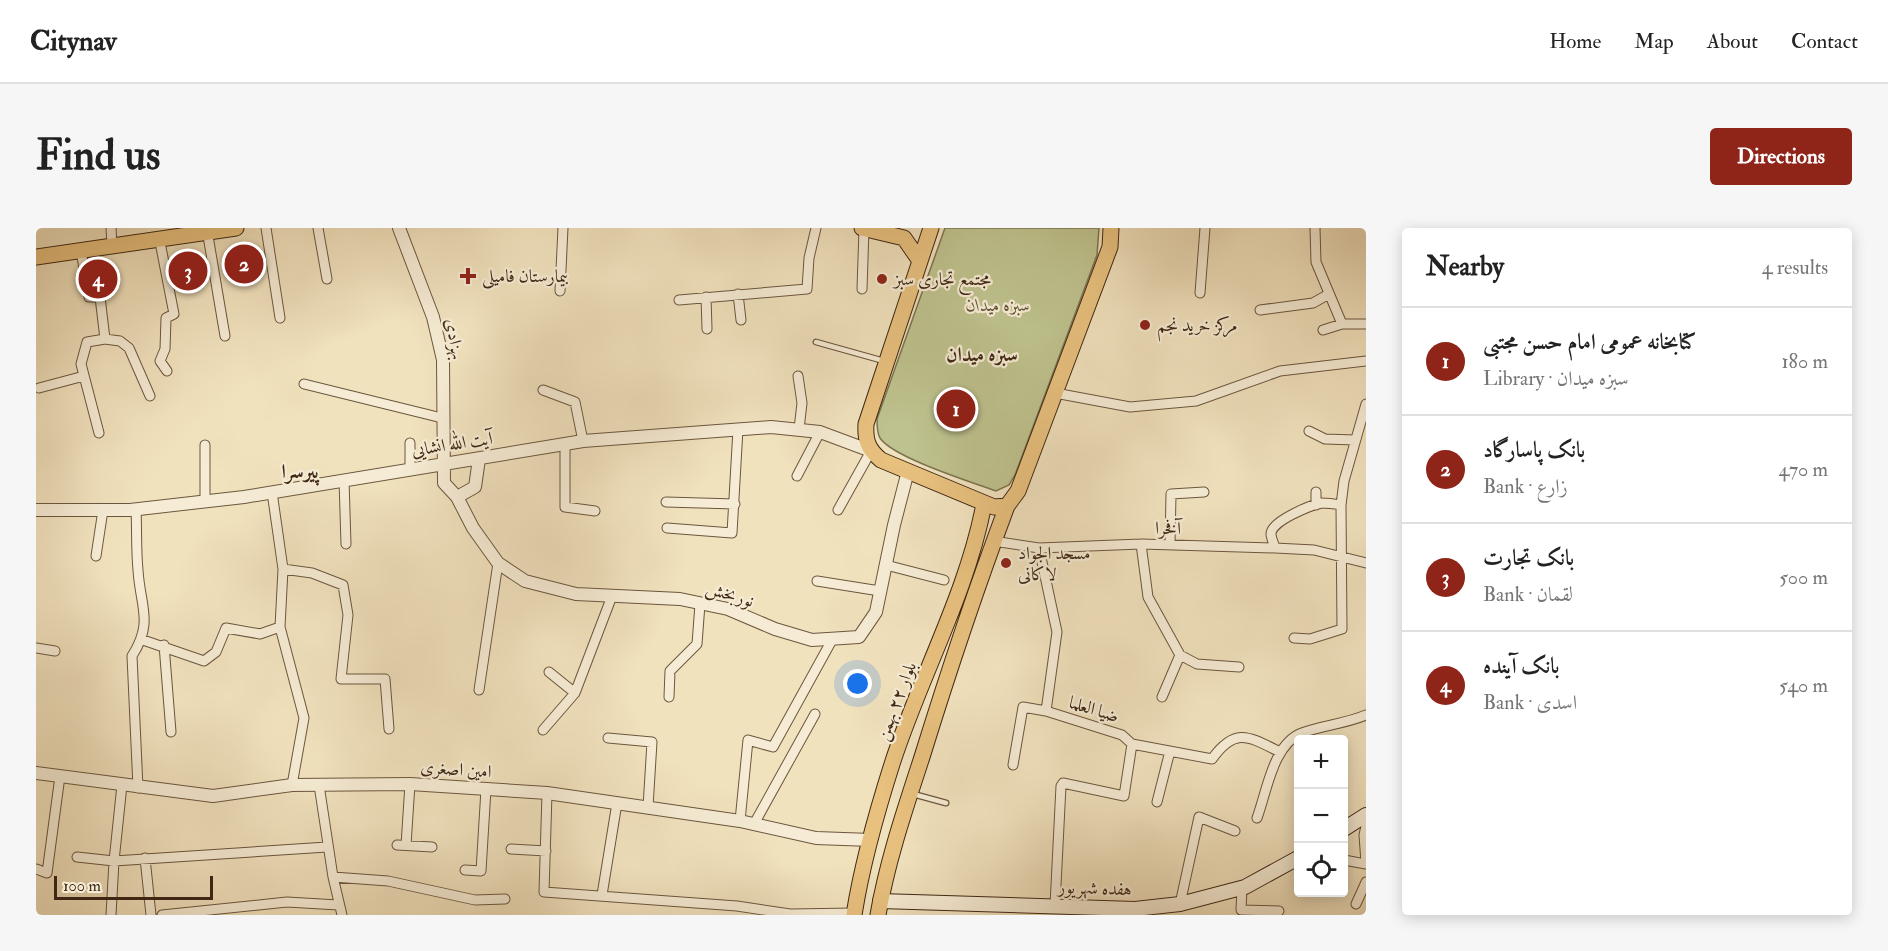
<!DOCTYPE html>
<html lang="en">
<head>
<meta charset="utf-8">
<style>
	:root { --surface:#fff; --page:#f6f6f6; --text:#222; --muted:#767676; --line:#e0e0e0; --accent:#8f2418 }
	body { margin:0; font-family:"IM FELL Double Pica",Amiri,serif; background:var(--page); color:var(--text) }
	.controls { position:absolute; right:18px; bottom:18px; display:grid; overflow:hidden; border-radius:6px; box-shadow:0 3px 15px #0003 }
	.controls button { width:54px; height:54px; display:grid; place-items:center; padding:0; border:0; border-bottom:2px solid var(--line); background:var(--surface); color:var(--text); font:30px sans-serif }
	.scale { position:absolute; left:18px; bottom:15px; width:159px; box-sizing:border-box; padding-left:6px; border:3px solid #3f2714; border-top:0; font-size:16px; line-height:21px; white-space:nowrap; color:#3f2714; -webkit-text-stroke:4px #f6ecd5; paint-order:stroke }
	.you { position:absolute; left:822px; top:456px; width:21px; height:21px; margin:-15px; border:4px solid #fff; border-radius:50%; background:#1a73e8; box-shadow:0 0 0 9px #1a73e833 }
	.badge { display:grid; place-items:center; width:39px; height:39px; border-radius:50%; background:var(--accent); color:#fff; font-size:20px; font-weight:700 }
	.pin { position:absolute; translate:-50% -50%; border:3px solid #fff; box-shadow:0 2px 6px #0006 }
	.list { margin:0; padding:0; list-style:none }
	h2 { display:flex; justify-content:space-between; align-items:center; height:78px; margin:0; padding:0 24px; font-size:26px }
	h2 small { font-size:20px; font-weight:400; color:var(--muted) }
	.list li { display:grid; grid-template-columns:39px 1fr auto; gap:18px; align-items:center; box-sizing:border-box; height:108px; padding:0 24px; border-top:2px solid var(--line) }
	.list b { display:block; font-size:22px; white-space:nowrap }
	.list p { margin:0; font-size:20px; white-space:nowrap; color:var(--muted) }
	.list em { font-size:20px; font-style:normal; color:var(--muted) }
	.icon { flex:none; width:33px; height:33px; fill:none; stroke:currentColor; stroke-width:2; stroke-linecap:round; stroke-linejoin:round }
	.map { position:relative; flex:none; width:1330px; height:687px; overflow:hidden; border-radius:6px }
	header { display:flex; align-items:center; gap:36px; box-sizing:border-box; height:84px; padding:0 30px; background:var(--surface); border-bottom:2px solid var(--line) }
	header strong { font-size:28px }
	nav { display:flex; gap:33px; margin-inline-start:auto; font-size:21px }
	.intro { display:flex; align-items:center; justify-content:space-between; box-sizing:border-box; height:144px; padding:0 36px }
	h1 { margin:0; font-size:42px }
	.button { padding:15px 27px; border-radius:6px; background:var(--accent); color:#fff; font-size:21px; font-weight:700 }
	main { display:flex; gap:36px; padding:0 36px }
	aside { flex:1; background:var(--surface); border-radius:6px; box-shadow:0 3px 15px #0003 }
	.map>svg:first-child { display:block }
</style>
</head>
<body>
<header>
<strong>Citynav</strong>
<nav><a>Home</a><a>Map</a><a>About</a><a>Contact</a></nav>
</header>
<div class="intro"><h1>Find us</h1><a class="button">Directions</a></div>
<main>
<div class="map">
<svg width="1330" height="687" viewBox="0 0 1330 687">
	<rect width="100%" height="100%" fill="#f1e2be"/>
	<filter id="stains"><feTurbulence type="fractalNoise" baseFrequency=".00333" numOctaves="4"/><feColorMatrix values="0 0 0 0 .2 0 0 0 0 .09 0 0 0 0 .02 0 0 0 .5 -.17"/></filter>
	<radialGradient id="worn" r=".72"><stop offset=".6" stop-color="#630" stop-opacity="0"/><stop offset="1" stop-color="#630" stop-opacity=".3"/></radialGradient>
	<path fill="#bec28e" stroke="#7e7451" stroke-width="1.5" d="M909 0H1063L1061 27 979 247 973 257 960 263C935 254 856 229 844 210 841 205 841 197 841 191Z"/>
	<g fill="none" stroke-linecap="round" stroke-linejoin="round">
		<defs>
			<path id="service" d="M780 114 848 133
				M877 566 910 575"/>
			<path id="minor" d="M75 0 76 17
				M230 0 244 90
				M282 0 291 51
				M1279 0 1280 34 1306 96H1330
				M171 2 189 108
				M123 9 138 86 130 90 129 121 124 133 131 143
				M45 23 53 69H64L69 111 84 113 93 120 114 168
				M826 61 828 1
				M524 63 527 0
				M1164 65 1169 0
				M702 66 705 92
				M670 69 671 101
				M643 72 771 61 773 30 780 0
				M1224 82 1277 75 1293 66
				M1287 102 1306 96
				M762 148 766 175 763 201
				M268 156 406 190
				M3 160 48 148
				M507 162 539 174 547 213
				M1019 165 1094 179 1160 173 1244 143 1330 133
				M1273 203 1289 211 1319 212
				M63 205 45 136 51 114 69 111
				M374 215V241
				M169 217V274
				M529 217V279L559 283
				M761 248 784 204
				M308 252 310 316
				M236 264 247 341 244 399 268 490 256 557
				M630 274 699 276
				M1280 277V264
				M100 281C101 302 100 322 102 342 104 378 118 394 96 428L102 560
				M802 282 835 223
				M631 300 696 305 702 201
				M957 313 1003 320 1105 316 1239 320 1278 322 1330 335
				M1105 316 1112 369 1144 427 1126 469
				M1134 317 1135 266 1168 264
				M1003 320 1021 404 1010 483 1086 507 1096 516 1176 531C1199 499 1212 508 1244 524
				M1239 320C1238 316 1235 310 1235 306 1235 293 1275 277 1286 275 1292 275 1299 276 1305 277
				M60 328 67 282
				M850 337 908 352
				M247 341 276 345 307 357 312 387 305 451H349L353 501
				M781 353 844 363
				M1258 410 1274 411 1306 401 1305 277 1308 253 1330 176
				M107 412 168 433 180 424 190 400 224 406 244 399
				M128 417 135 504
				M0 420 19 423
				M1144 427 1161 436 1203 439
				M513 444 539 465
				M443 462 462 335
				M633 469 634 443 661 416 664 376
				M507 502 539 465 576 368
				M572 510 616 514 612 579
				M977 537 987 479 1010 483
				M283 557 297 649 306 687
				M511 565 508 664 701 678 754 686 818 685
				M1121 574 1134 523
				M1221 590C1231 563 1237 516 1266 505 1287 497 1309 496 1330 487
				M704 593 712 512 737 519 796 412
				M718 596 779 486
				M1330 598 1328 607 1330 635
				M361 617 396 619
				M370 617 374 556
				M475 621 510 623
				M41 629 78 633 291 619
				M109 630 115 687
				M1308 632 1330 636
				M0 641 11 645 24 548
				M429 642 445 643 450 561
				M297 649 352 653 439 672 469 671
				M1206 660 1205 682 1243 683
				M566 667 581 575
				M1144 676 1163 589 1199 603
				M1320 676 1330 654
				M1019 677 1025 558 1027 555 1088 568 1096 516
				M75 687 78 633 86 557
				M126 687 251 674 302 677"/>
			<path id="tertiary" d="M363 0 397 89 407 132 408 255 421 269 437 300 462 335 489 353 540 366 644 371 692 381 739 401 776 412 823 409 840 384 858 297 872 243
				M421 269 439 259 443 231
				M0 282H94L208 269 547 213 735 199 784 204 835 223
				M0 545 177 568 256 557 374 556 511 565 704 593 780 610 835 612"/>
			<path id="secondary" d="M1308 601 1330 587
				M844 673 1099 681 1144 676 1209 659 1262 630"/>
			<path id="primary" d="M826 0 868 10 884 33
				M895 0 830 196C829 213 832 221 845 232L958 279 971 278 982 263 1074 19 1075 0
				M0 29 200 0
				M818 687C826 636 841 583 857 533 885 447 931 365 948 276
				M842 687C851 634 869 581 886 529 912 445 940 361 971 278"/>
		</defs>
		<use href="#service" stroke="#6c563e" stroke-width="7"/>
		<use href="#minor" stroke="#6c563e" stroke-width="11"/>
		<use href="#tertiary" stroke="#6c563e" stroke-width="14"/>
		<use href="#secondary" stroke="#3f2714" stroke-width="16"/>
		<use href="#primary" stroke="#3f2714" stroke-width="17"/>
		<use href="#service" stroke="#f6ecd5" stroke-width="4.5"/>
		<use href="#minor" stroke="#f6ecd5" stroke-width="9"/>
		<use href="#tertiary" stroke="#f6ecd5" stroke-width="12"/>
		<use href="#secondary" stroke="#f6ecd5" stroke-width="14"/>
		<use href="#primary" stroke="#e8c17f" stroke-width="15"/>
	</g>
	<g fill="#8f2418" stroke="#f6ecd5" stroke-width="2">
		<path d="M429 39h6v6h6v6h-6v6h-6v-6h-6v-6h6z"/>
		<circle cx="846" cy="51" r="6"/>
		<circle cx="1109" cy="97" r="6"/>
		<circle cx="970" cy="335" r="6"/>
	</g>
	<g text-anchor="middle" stroke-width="4.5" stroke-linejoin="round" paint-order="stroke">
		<g font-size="18" fill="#3f2714" stroke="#f6ecd5" text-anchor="start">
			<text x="446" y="54">بیمارستان فامیلی</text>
			<text x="858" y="57">مجتمع تجاری سبز</text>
			<text x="1121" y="103">مرکز خرید نجم</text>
			<text x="982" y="331">مسجد الجواد<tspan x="982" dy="21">لاکانی</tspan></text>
		</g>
		<g font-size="18" font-style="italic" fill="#5f4e32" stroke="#f6ecd5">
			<text x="962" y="83">سبزه میدان</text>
		</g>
		<g font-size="18" fill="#3f2714" stroke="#f6ecd5">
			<text transform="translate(419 111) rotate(80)" y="6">بهزادی</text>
			<text transform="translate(416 216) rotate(-9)" y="6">آیت الله انشایی</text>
			<text transform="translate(1132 300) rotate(1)" y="6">آفخرا</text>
			<text transform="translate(694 366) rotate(17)" y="6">نوربخش</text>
			<text transform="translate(860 473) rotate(-69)" y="6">بلوار ۲۲ بهمن</text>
			<text transform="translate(1058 481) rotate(17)" y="6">ضیا العلما</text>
			<text transform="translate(420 541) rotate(4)" y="6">امین اصغری</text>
			<text transform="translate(1059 660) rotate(2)" y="6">هفده شهریور</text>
		</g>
		<g font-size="20" font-weight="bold" fill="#3f2714" stroke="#f6ecd5">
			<text x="946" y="133">سبزه میدان</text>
			<text x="264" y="250">پیرسرا</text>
		</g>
	</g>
	<rect width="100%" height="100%" filter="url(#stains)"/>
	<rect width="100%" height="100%" fill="url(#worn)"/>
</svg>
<div class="controls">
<button>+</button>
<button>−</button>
<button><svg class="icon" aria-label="locate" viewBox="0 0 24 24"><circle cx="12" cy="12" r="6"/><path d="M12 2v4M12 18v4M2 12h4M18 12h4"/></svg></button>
</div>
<div class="scale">100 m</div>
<div class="you"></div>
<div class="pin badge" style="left:920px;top:181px">1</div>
<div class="pin badge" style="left:208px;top:36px">2</div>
<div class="pin badge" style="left:152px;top:43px">3</div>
<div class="pin badge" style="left:62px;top:51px">4</div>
</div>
<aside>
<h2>Nearby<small>4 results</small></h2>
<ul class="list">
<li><span class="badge">1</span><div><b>کتابخانه عمومی امام حسن مجتبی</b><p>Library · سبزه میدان</p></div><em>180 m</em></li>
<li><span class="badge">2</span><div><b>بانک پاسارگاد</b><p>Bank · زارع</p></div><em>470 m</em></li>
<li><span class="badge">3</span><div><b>بانک تجارت</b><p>Bank · لقمان</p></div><em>500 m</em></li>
<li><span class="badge">4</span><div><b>بانک آینده</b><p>Bank · اسدی</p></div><em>540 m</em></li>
</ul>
</aside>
</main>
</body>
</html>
